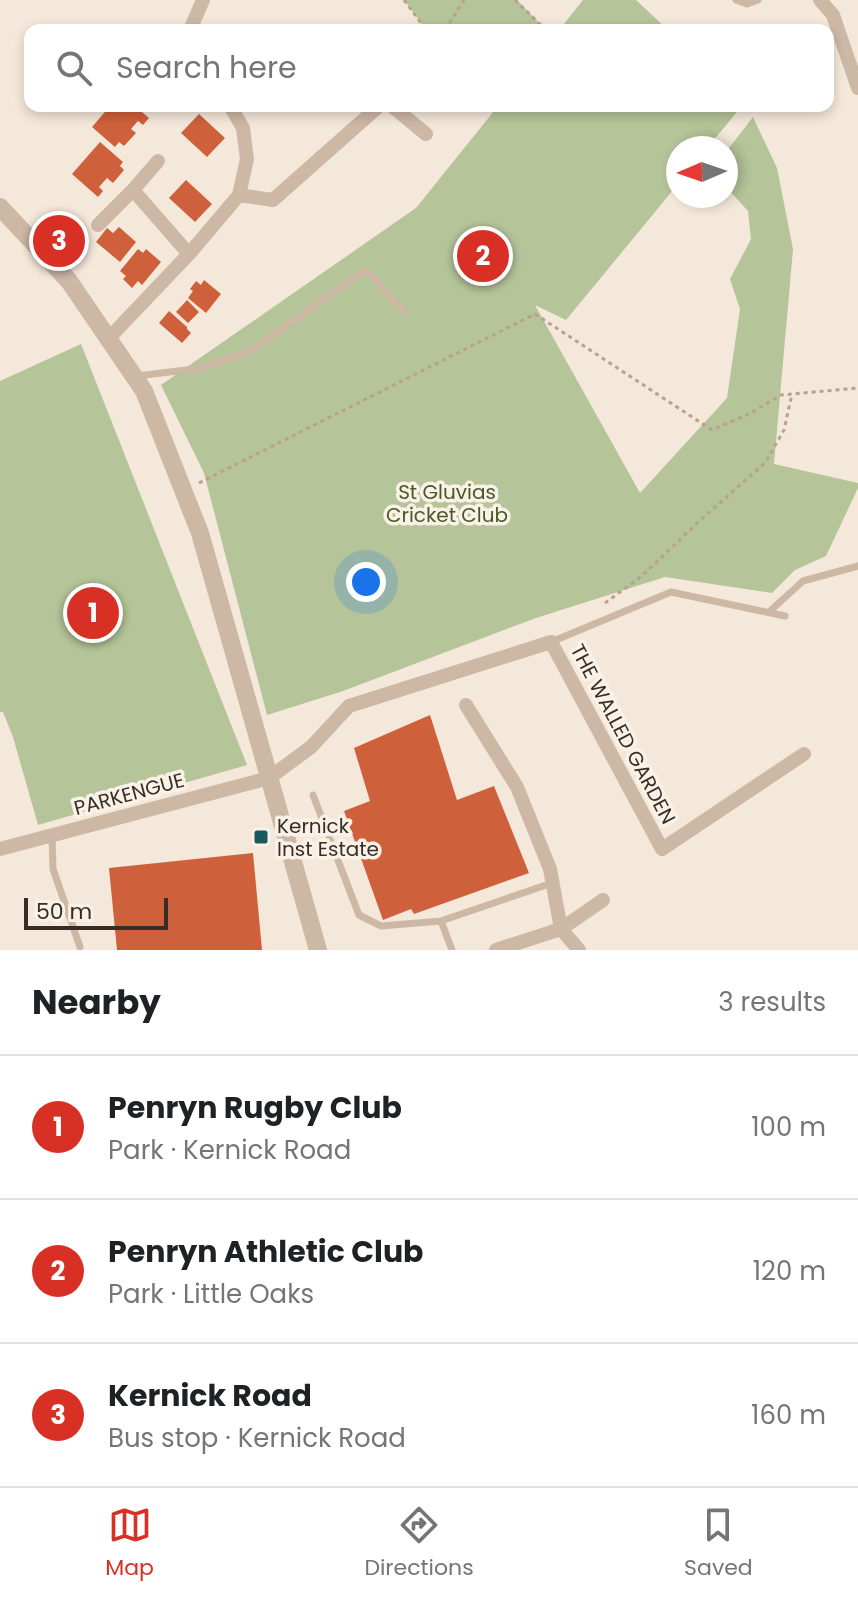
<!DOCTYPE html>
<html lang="en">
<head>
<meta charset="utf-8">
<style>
	:root { --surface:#fff; --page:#f2f2f2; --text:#202124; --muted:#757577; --line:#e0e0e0; --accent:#d93025 }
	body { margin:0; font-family:Poppins,sans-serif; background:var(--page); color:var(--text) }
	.compass { position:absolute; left:666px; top:136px; width:72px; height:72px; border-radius:50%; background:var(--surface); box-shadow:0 4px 12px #0003; rotate:268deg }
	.scale { position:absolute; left:24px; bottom:20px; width:144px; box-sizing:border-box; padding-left:8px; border:4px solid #382c27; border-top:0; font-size:22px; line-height:28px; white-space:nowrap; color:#382c27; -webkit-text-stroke:6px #fbf2e7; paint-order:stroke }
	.you { position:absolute; left:366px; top:582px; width:28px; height:28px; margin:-20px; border:6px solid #fff; border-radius:50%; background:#1a73e8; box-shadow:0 0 0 12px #1a73e833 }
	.badge { display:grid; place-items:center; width:52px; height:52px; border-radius:50%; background:var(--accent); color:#fff; font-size:26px; font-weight:700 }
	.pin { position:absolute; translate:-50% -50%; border:4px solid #fff; box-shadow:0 2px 8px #0006 }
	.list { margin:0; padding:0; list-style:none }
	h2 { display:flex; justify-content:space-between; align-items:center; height:104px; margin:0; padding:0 32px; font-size:34px }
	h2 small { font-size:26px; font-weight:400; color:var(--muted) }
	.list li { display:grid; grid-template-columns:52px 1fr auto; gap:24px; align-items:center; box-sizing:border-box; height:144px; padding:0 32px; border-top:2px solid var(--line) }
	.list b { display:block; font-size:30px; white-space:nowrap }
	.list p { margin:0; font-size:26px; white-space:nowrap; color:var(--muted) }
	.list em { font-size:26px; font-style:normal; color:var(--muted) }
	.icon { flex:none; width:44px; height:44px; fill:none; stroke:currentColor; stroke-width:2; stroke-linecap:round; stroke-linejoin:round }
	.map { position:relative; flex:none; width:858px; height:950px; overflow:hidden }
	.search { position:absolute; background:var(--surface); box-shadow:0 4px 12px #0003; left:24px; right:24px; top:24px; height:88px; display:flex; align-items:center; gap:20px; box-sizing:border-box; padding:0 28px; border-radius:16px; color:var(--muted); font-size:30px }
	.sheet { height:536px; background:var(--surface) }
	nav { display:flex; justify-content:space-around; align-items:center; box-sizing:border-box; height:112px; border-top:2px solid var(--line); background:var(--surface); font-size:22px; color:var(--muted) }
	nav a { display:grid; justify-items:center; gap:4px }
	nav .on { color:var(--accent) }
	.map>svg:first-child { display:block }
</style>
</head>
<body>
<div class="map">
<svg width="858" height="950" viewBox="0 0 858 950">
	<rect width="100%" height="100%" fill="#f4e8da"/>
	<path fill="#b5c499" d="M404 0H517L544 28 542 30H426Z
		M583 0H636L668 30H559Z
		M498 106H742L707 148H678V184L566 320 535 305 640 493 727 398 740 309 730 279 751 239 748 211 726 187V152L753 117 777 168 793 249 774 464 858 483V488L826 556 795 570 772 593 665 577 536 618 343 691 267 715 204 473 161 385 416 208Z
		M81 344 247 765 38 825 13 737 3 712H0V381Z"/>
	<path fill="#cf603c" d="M110 106H135L149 118 143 125 138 121 131 129 136 133 124 146 119 142 115 147 92 127Z
		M199 114 225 138 207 157 181 133Z
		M100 142 123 162 120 166 124 170 113 183 107 178 99 187 103 191 98 197 72 174Z
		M186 180 212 204 195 222 169 198Z
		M119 227 136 242 120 262 96 242 107 228 113 233Z
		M138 249 143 253 146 249 161 262 142 285 138 281 132 288 123 279 126 276 120 271Z
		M204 280 221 294 206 313 188 298 193 291 190 289 196 281 201 285Z
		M187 300 199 312 188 323 176 312Z
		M169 311 187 327V329L191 333 182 343 159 323Z
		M430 715 457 800 494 786 529 873 414 914 411 909 383 920 344 811 370 801 354 748Z
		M253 853 262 950H117L109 868Z"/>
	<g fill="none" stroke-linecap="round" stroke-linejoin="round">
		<path stroke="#b9a18f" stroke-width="3" stroke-dasharray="4 4" stroke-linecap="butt" d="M404 0 426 30
			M515 0 544 28
			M445 30 464 0
			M199 483 535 314 712 430 751 413 781 395 858 388
			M605 603 642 576 696 524 765 463 784 430 792 394"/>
		<path stroke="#cdb7a5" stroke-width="7" d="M736 0 747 4 758 0
			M137 376 202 368 250 351 364 271 370 274 405 312
			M770 611 803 581 858 566
			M551 642 671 592 785 616
			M313 795 359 915 381 926 441 921 452 950
			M52 835 53 869 80 947
			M441 921 552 883"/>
		<path stroke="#cdb7a5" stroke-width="14" d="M820 0 833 15 858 88
			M190 30 203 0
			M392 106 426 134
			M158 161 133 190 189 254
			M239 195 273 200 379 106
			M98 225 133 190
			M109 338 189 254 239 195 247 159 243 128 230 106
			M466 705 517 787 550 869 561 929 579 950
			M0 849 269 778 311 747 349 706 551 642 662 849 804 754
			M496 950 561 929 603 900"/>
		<path stroke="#cdb7a5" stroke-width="18" d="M0 207 69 281 144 391 200 533 318 950"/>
	</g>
	<rect fill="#19585d" stroke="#fbf2e7" stroke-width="3" x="253" y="829" width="16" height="16" rx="4"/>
	<g text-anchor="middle" stroke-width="7" stroke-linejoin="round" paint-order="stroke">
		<g font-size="20" fill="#475829" stroke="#fbf2e7">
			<text x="447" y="499">St Gluvias<tspan x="447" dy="23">Cricket Club</tspan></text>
		</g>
		<g font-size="20" fill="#382c27" stroke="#fbf2e7">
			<text transform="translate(623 734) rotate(62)" y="7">THE WALLED GARDEN</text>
			<text transform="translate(129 794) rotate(-15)" y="7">PARKENGUE</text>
		</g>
		<g font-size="20" fill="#382c27" stroke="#fbf2e7" text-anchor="start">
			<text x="277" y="833">Kernick<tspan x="277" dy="23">Inst Estate</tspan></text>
		</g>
	</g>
</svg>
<svg class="compass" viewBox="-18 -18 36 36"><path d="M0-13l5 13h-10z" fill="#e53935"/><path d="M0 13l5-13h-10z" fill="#757577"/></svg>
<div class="scale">50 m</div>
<div class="you"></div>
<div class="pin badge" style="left:93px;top:613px">1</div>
<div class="pin badge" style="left:483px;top:256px">2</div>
<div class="pin badge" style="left:59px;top:241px">3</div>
<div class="search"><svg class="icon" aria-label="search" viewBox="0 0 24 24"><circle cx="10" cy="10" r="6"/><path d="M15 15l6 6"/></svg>Search here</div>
</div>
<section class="sheet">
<h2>Nearby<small>3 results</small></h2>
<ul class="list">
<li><span class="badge">1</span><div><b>Penryn Rugby Club</b><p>Park · Kernick Road</p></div><em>100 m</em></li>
<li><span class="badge">2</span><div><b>Penryn Athletic Club</b><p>Park · Little Oaks</p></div><em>120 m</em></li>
<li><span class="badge">3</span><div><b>Kernick Road</b><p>Bus stop · Kernick Road</p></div><em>160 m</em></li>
</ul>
</section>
<nav>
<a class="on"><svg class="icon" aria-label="map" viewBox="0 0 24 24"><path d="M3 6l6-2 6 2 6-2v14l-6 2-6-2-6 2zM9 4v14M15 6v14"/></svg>Map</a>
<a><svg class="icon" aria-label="directions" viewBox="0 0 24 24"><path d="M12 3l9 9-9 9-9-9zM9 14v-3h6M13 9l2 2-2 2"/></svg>Directions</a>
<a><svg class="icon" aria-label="saved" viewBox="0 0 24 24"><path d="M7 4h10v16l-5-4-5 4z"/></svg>Saved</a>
</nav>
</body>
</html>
